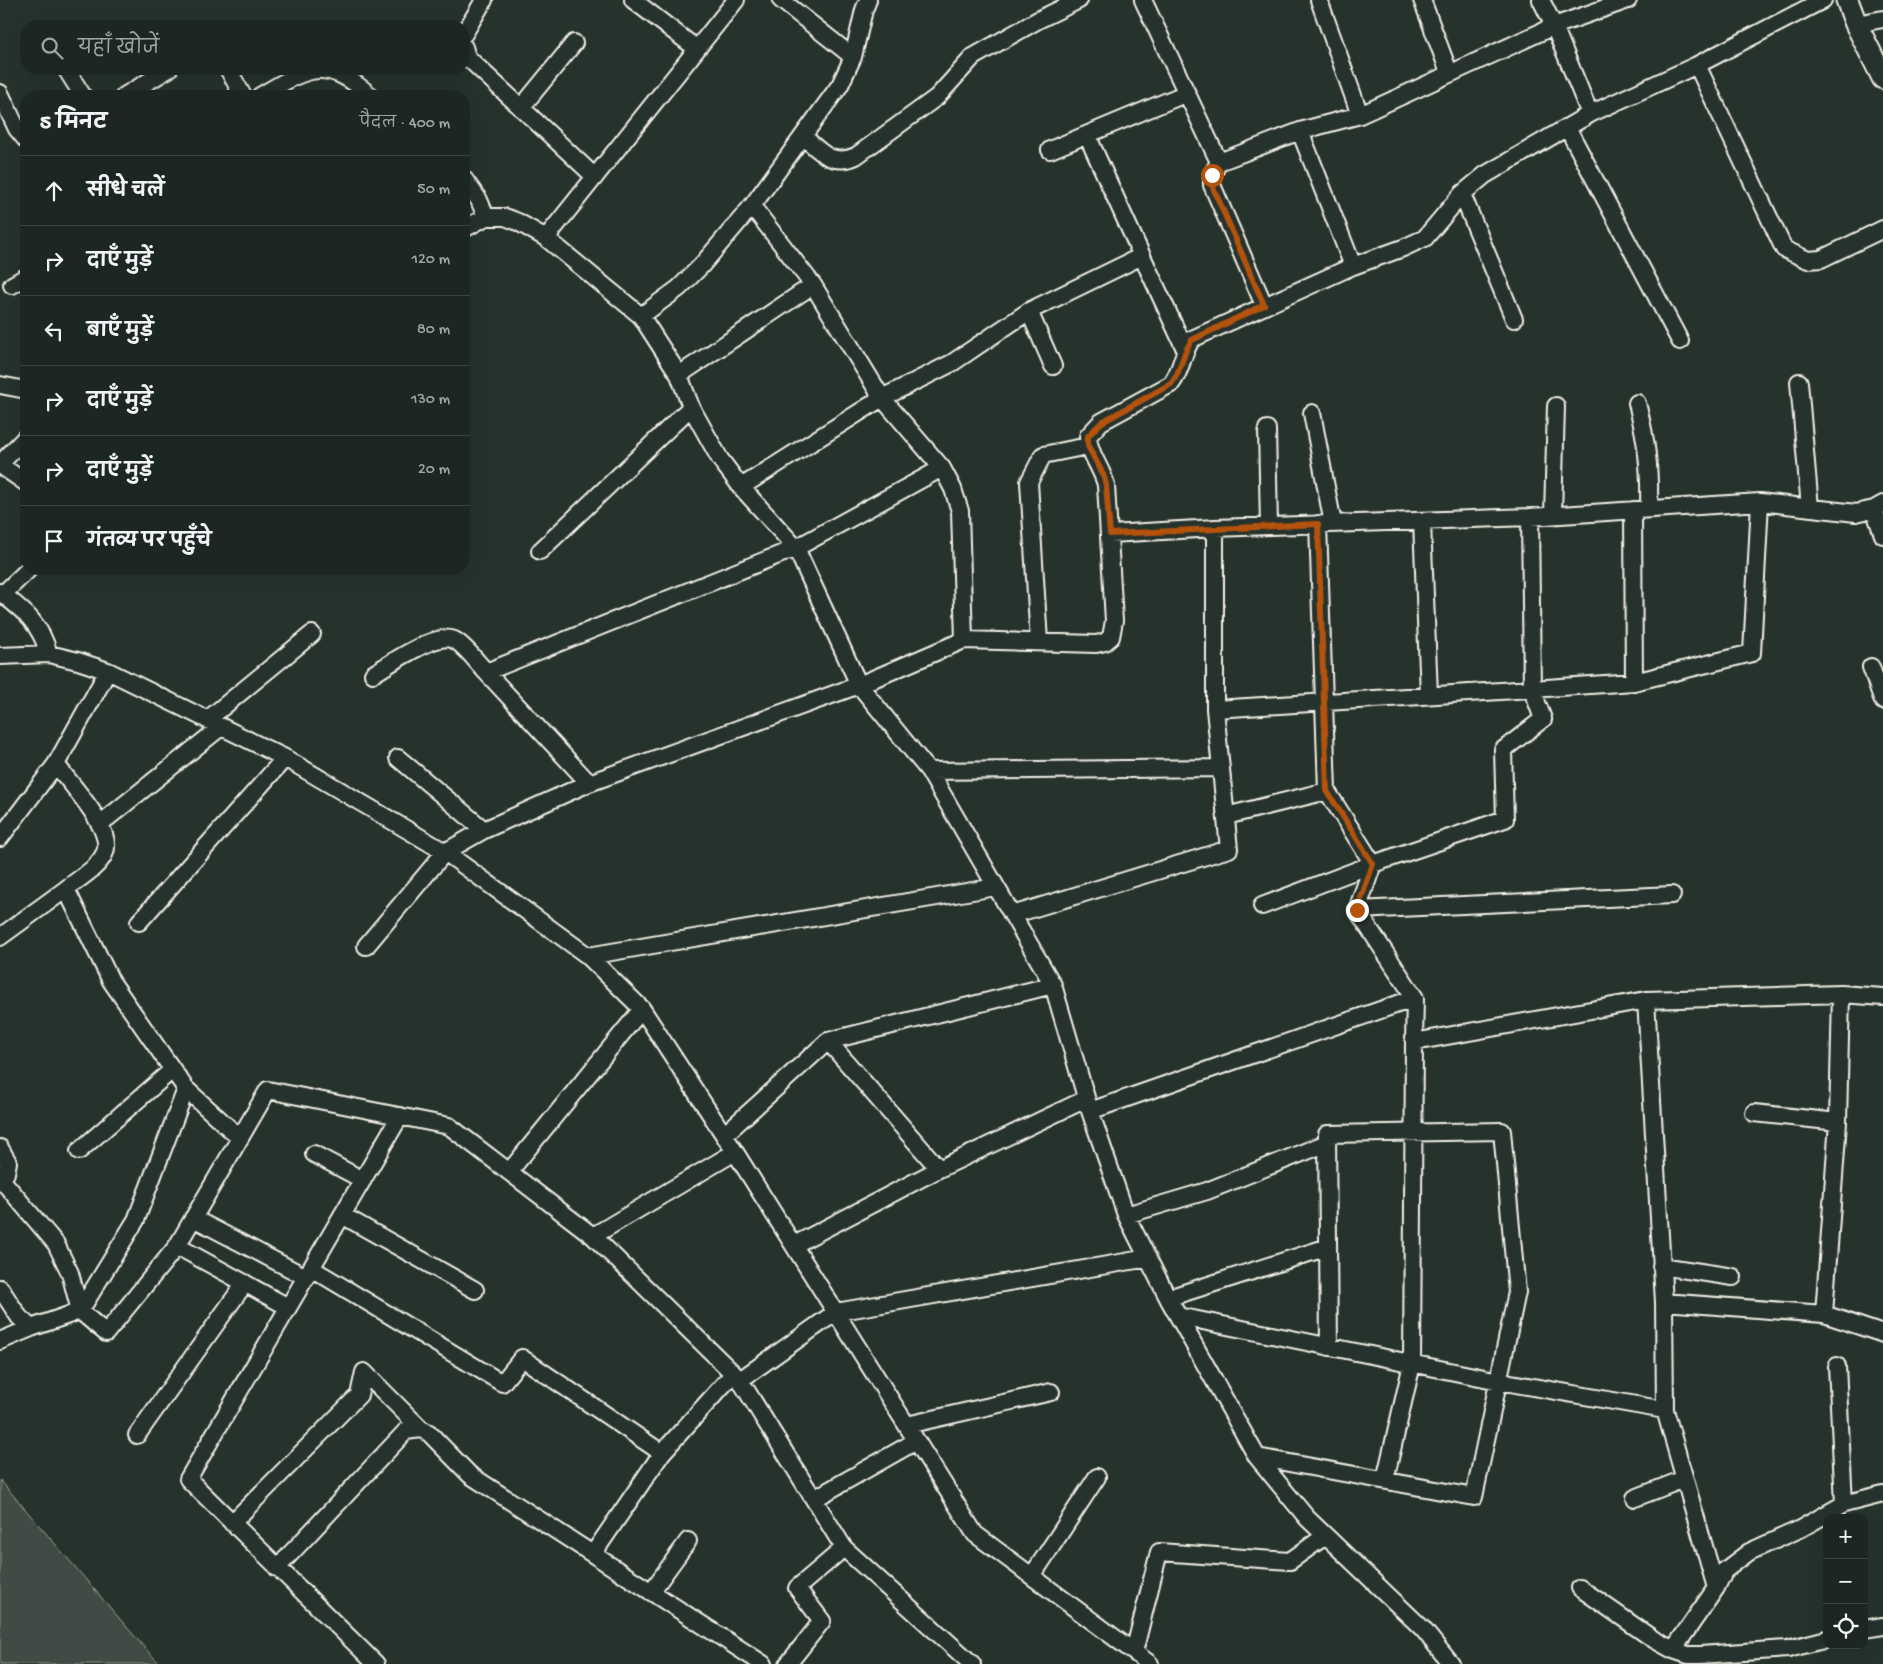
<!DOCTYPE html>
<html lang="hi">
<head>
<meta charset="utf-8">
<style>
	:root { --surface:#1c2622; --page:#252e2a; --text:#f1f3f6; --muted:#a0a5a5; --line:#3a4340 }
	body { margin:0; font-family:"Gochi Hand","Playpen Sans Deva",sans-serif; background:var(--page); color:var(--text) }
	.controls { position:absolute; right:15px; bottom:15px; display:grid; overflow:hidden; border-radius:10px; box-shadow:0 5px 20px #0002 }
	.controls button { width:45px; height:45px; display:grid; place-items:center; padding:0; border:0; border-bottom:1px solid var(--line); background:var(--surface); color:var(--text); font:25px sans-serif }
	.stop { position:absolute; width:15px; height:15px; margin:-11px; border:4px solid #b45309; border-radius:50%; background:#fff }
	.stop.end { background:#b45309; border-color:#fff; box-shadow:0 1px 5px #0008 }
	.list { margin:0; padding:0; list-style:none }
	h2 { display:flex; justify-content:space-between; align-items:center; height:65px; margin:0; padding:0 20px; font-size:21px }
	h2 small { font-size:16px; font-weight:400; color:var(--muted) }
	.list li { display:grid; grid-template-columns:32px 1fr auto; gap:15px; align-items:center; box-sizing:border-box; height:70px; padding:0 20px; border-top:1px solid var(--line) }
	.list b { display:block; font-size:19px; white-space:nowrap }
	.list em { font-size:16px; font-style:normal; color:var(--muted) }
	.icon { flex:none; width:28px; height:28px; fill:none; stroke:currentColor; stroke-width:2; stroke-linecap:round; stroke-linejoin:round }
	.map { position:relative; flex:none; width:1883px; height:1664px; overflow:hidden }
	.search { position:absolute; background:var(--surface); box-shadow:0 5px 20px #0002; left:20px; top:20px; width:450px; height:55px; display:flex; align-items:center; gap:12px; box-sizing:border-box; padding:0 18px; border-radius:20px; color:var(--muted); font-size:19px }
	.panel { position:absolute; background:var(--surface); box-shadow:0 5px 20px #0002; left:20px; top:90px; width:450px; height:485px; border-radius:20px }
	.map>svg:first-child { display:block }
</style>
</head>
<body>
<div class="map">
<svg width="1883" height="1664" viewBox="0 0 1883 1664">
	<rect width="100%" height="100%" fill="#26332d"/>
	<filter id="ink" filterUnits="userSpaceOnUse"><feTurbulence type="fractalNoise" baseFrequency=".02" numOctaves="2"/><feDisplacementMap in="SourceGraphic" scale="10" xChannelSelector="R" yChannelSelector="G"/><feConvolveMatrix kernelMatrix="1 2 1 2 8 2 1 2 1" color-interpolation-filters="sRGB"/></filter>
	<g filter="url(#ink)">
		<path fill="#414b45" stroke="#9a9e96" d="M0 1480 144 1647 160 1664H0Z"/>
		<g fill="none" stroke-linecap="round" stroke-linejoin="round">
			<defs>
				<path id="minor" d="M633 0 697 49
					M781 0 853 57
					M868 0 864 10 853 57 840 85 752 206 813 285 882 398 942 468 953 489 960 511 964 640
					M1143 0 1219 162
					M1319 0 1360 115
					M1422 0 1449 72
					M1541 0 1554 26 1590 114
					M1856 24 1883 19
					M464 34 484 0
					M464 47 467 57 595 177
					M1697 65 1784 249 1808 260 1821 259 1883 229
					M66 69 83 96
					M228 69 243 96
					M0 93 17 129 26 140
					M124 96 169 69
					M260 96C308 68 324 55 371 96
					M521 108 574 43
					M1568 129 1680 341
					M1300 131 1353 266
					M1087 135 1142 256
					M803 136C820 151 831 167 856 156L937 97 973 57 1038 20 1079 0
					M1050 150 1187 93
					M464 179 479 200 486 217
					M1462 194 1514 319
					M464 229 486 217H505L518 222 546 238 641 316 679 375 691 407 720 459 741 487 796 548 859 685 929 771 1053 985 1090 1111 1126 1215 1168 1298 1257 1457 1307 1518 1423 1629 1451 1664
					M546 238 736 0
					M12 285 26 277
					M1264 305 1212 185V175L1219 162 1300 131 1360 115 1554 26 1628 0
					M1029 311 1053 366
					M641 316 679 288 701 266 752 206
					M679 375 813 285
					M1799 382 1810 508
					M0 385 26 390
					M1637 403C1647 442 1650 469 1649 508
					M1312 413 1333 524
					M1267 429 1269 526
					M0 464 26 437
					M0 465 26 483
					M741 487 882 398 952 363 1029 311 1142 256 1185 349
					M1874 509 1883 535
					M1553 515 1556 406
					M1422 522 1429 695
					M1110 534 1215 528
					M540 551 691 407
					M0 592C25 612 40 623 49 654
					M3 594 29 569
					M1039 642 1029 482 1043 455 1088 446
					M0 656 49 654 78 661 108 671 285 758 445 852 588 956 642 1009 735 1152 975 1534 1150 1664
					M1871 667 1883 701
					M373 674C390 664 439 629 456 641 467 648 477 662 486 672
					M1634 682 1752 653 1760 502
					M1215 709 1532 689 1530 517
					M207 720 312 634
					M398 758 484 830
					M56 764C69 783 114 829 105 852 99 868 78 879 66 889L111 981 186 1089 136 1220 80 1311 106 1333 177 1246 268 1090 449 1126 593 1236
					M929 771 1221 768
					M589 783 486 672 796 548 942 468
					M1327 791 1373 864 1505 819 1503 750 1543 719 1532 689 1634 682 1633 510
					M1226 816 1327 791 1318 524
					M100 824 221 727
					M0 838 56 764 108 671
					M1262 906 1373 864 1357 910 1415 998
					M1357 910 1672 895
					M1012 915 1229 849 1215 709V528L1530 517 1760 502 1856 513 1874 509 1883 504
					M139 922 285 758
					M0 937 66 889
					M366 946 445 852 484 830 589 783 859 685 964 640 1096 644 1105 642 1111 637 1114 621 1106 485C1102 468 1088 453 1088 436L1101 422 1171 384C1183 369 1181 354 1192 339L1353 266 1403 248 1425 238 1462 194 1485 175 1590 114 1697 65 1823 0
					M588 956 996 887
					M1646 1000 1664 1302 1665 1410 1716 1588 1673 1650 1688 1655H1700L1788 1649 1827 1639
					M186 1089 240 1138
					M1090 1111 1415 998 1414 1042 1646 1000 1841 994 1883 997
					M1754 1113 1838 1122
					M724 1135 828 1041
					M0 1148 8 1162 6 1173 0 1180
					M79 1151 171 1071
					M735 1152 593 1236 740 1380
					M314 1154 363 1180
					M939 1169 1086 1099
					M509 1172 642 1009
					M342 1215 475 1290
					M1126 1215 1207 1191 1327 1143
					M193 1218 306 1277
					M794 1245 939 1169 828 1041 1053 985
					M177 1246 288 1307
					M1661 1266 1733 1277
					M311 1268 502 1383 522 1358 662 1453 733 1374
					M0 1288 19 1317 31 1328 80 1311 70 1273 56 1244 1 1179
					M1168 1298 1328 1247
					M1664 1302 1824 1314 1883 1334
					M1824 1314 1838 1122 1841 994
					M1178 1316 1499 1381 1665 1410
					M0 1341 31 1328
					M1837 1366 1844 1504
					M907 1425 1051 1392
					M137 1435 245 1283
					M1257 1457 1474 1497 1517 1292 1502 1131 1327 1134 1329 1347
					M1385 1480 1412 1364 1414 1042
					M1635 1498 1684 1479
					M814 1499 916 1441
					M232 1523 359 1395 364 1372 421 1429
					M593 1554 662 1453
					M277 1568 406 1431 421 1429 429 1433 470 1475 763 1664
					M1032 1576 1097 1477
					M1580 1588 1653 1639 1673 1650
					M1716 1588 1724 1571 1749 1552 1800 1529 1844 1504 1883 1494
					M651 1592 688 1541
					M1864 1629 1883 1626
					M1134 1652 1159 1552 1290 1561 1325 1536
					M376 1664 188 1479 400 1116
					M788 1664 822 1621 797 1588 844 1548
					M972 1664 844 1548 740 1380 836 1312 1148 1258"/>
				<path id="tertiary" d="M1847 0 1856 24 1883 78"/>
			</defs>
			<use href="#minor" stroke="#f4f1e8" stroke-width="20"/>
			<use href="#tertiary" stroke="#f4f1e8" stroke-width="25"/>
			<use href="#minor" stroke="#26332d" stroke-width="16"/>
			<use href="#tertiary" stroke="#26332d" stroke-width="21"/>
		</g>
	</g>
	<g fill="none" stroke-linecap="round" stroke-linejoin="round" filter="url(#ink)">
		<path stroke="#b45309" stroke-width="6" d="M1212 175V185L1264 305 1192 340C1181 354 1183 369 1171 384L1102 422 1088 436V446L1103 474 1106 485 1110 534 1318 524 1327 791 1373 864 1357 910"/>
	</g>
</svg>
<div class="controls">
<button>+</button>
<button>−</button>
<button><svg class="icon" aria-label="locate" viewBox="0 0 24 24"><circle cx="12" cy="12" r="6"/><path d="M12 2v4M12 18v4M2 12h4M18 12h4"/></svg></button>
</div>
<div class="stop" style="left:1212px;top:175px"></div>
<div class="stop end" style="left:1357px;top:910px"></div>
<div class="search"><svg class="icon" aria-label="search" viewBox="0 0 24 24"><circle cx="10" cy="10" r="6"/><path d="M15 15l6 6"/></svg>यहाँ खोजें</div>
<section class="panel">
<h2>5 मिनट<small>पैदल · 400 m</small></h2>
<ul class="list">
<li><svg class="icon" aria-label="ahead" viewBox="0 0 24 24"><path d="M12 20V5M6 11l6-6 6 6"/></svg><div><b>सीधे चलें</b></div><em>50 m</em></li>
<li><svg class="icon" aria-label="right" viewBox="0 0 24 24"><path d="M7 20v-9h11M14 6l5 5-5 5"/></svg><div><b>दाएँ मुड़ें</b></div><em>120 m</em></li>
<li><svg class="icon" aria-label="left" viewBox="0 0 24 24"><path d="M17 20v-9H6M10 6l-5 5 5 5"/></svg><div><b>बाएँ मुड़ें</b></div><em>80 m</em></li>
<li><svg class="icon" aria-label="right" viewBox="0 0 24 24"><path d="M7 20v-9h11M14 6l5 5-5 5"/></svg><div><b>दाएँ मुड़ें</b></div><em>130 m</em></li>
<li><svg class="icon" aria-label="right" viewBox="0 0 24 24"><path d="M7 20v-9h11M14 6l5 5-5 5"/></svg><div><b>दाएँ मुड़ें</b></div><em>20 m</em></li>
<li><svg class="icon" aria-label="arrive" viewBox="0 0 24 24"><path d="M6 21V4h12l-3 4 3 4H6"/></svg><div><b>गंतव्य पर पहुँचे</b></div></li>
</ul>
</section>
</div>
</body>
</html>
